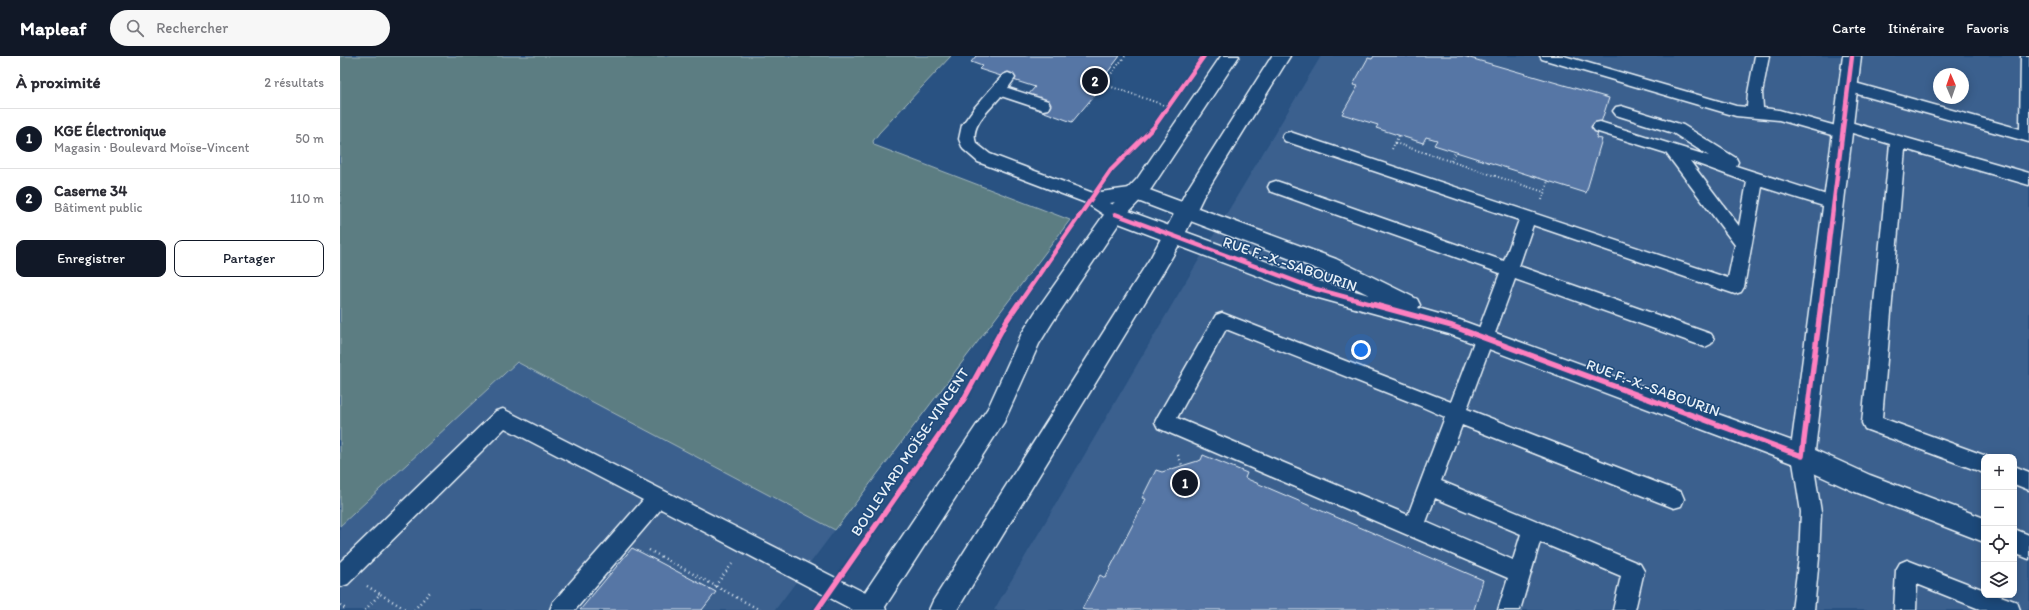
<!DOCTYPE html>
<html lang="fr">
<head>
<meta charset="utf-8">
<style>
	:root { --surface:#fff; --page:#f7f7f7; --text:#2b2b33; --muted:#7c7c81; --line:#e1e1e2; --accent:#111827 }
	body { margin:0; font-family:Itim,sans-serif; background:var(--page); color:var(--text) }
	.controls { position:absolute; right:12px; bottom:12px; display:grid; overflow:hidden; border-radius:8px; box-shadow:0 2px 10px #0003 }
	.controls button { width:36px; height:36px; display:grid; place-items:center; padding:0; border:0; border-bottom:1px solid var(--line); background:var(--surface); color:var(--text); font:20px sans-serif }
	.compass { position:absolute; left:1593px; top:12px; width:36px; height:36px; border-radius:50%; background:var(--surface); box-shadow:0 2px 10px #0003; rotate:358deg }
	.you { position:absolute; left:1021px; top:294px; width:14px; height:14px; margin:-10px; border:3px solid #fff; border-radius:50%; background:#1a73e8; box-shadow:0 0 0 6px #1a73e833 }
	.badge { display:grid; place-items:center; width:26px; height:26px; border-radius:50%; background:var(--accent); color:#fff; font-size:13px; font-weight:700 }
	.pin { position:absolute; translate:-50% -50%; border:2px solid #fff; box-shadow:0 1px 4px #0006 }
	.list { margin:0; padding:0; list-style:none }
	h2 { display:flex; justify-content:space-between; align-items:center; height:52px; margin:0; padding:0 16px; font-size:17px }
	h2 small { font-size:13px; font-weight:400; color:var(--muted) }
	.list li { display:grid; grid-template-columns:26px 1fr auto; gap:12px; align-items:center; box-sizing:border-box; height:60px; padding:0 16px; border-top:1px solid var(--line) }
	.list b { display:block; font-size:15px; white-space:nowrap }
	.list p { margin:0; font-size:13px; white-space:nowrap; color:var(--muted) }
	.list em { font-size:13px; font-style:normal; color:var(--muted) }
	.actions { display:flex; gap:8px; padding:12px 16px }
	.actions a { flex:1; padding:9px 0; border:1px solid var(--accent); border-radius:8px; text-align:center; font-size:14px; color:var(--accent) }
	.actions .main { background:var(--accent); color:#fff }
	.icon { flex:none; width:22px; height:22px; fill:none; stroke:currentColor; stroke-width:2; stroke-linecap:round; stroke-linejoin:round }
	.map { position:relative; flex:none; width:1689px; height:554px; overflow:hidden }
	header { display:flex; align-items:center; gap:24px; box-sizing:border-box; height:56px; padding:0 20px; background:var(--accent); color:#fff }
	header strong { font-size:19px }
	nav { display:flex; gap:22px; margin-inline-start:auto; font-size:14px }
	.search { width:280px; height:36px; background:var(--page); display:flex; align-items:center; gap:10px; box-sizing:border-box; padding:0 14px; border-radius:22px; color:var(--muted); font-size:15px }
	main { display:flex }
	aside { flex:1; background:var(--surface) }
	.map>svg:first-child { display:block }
</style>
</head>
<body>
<header>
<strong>Mapleaf</strong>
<div class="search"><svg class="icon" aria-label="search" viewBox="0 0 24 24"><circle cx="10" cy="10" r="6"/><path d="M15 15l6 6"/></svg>Rechercher</div>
<nav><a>Carte</a><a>Itinéraire</a><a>Favoris</a></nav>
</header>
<main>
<aside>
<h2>À proximité<small>2 résultats</small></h2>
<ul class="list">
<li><span class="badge">1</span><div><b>KGE Électronique</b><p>Magasin · Boulevard Moïse-Vincent</p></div><em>50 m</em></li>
<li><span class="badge">2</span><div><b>Caserne 34</b><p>Bâtiment public</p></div><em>110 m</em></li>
</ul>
<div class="actions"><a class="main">Enregistrer</a><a>Partager</a></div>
</aside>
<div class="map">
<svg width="1689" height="554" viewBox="0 0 1689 554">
	<rect width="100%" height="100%" fill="#295282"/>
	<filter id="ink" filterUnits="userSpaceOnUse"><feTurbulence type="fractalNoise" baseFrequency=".025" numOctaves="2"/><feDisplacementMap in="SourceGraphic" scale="8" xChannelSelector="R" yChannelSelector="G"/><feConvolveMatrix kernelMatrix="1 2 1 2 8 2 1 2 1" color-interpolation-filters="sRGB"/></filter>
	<g filter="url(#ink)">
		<path fill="#3a608e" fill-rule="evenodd" d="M981 0H1689V554H654L836 242ZM1599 18H1623V42H1599ZM1644 401H1674V539H1644Z
			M177 306 495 474 435 554H0V470Z"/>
		<path fill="#5c7d82" stroke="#a2b7bd" d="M0 0H611L539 77 533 85 534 89 730 164 495 474 177 306 0 470Z"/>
		<path fill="#5676a5" stroke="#e8f1f8" d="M636 0H780L764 21 768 23 732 66 699 54 706 45 688 39 695 31 639 13 642 10 631 6Z
			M1034 0H1123L1269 42 1256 82 1262 83 1246 137 1094 89 1097 84 1086 81 1083 87 1036 72 1038 69 1002 58 1018 30 1013 29 1028 2 1032 3Z
			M863 399 907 417 905 422 1143 524 1134 554H746L742 553 760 519 765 522 806 443 802 442 816 414 822 416 861 404Z
			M292 492 304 498 376 536 362 554H240Z"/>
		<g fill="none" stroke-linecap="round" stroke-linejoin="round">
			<defs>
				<path id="lane" d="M1200 0H1224L1396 50 1407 51 1408 37 1415 0H1429L1422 37 1423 52 1439 54 1496 70 1498 65 1503 64 1689 117V129L1565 93 1542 362 1649 401H1644V417L1525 373 1522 367 1550 88 1509 76 1507 81 1502 82 1439 64 1396 60 1202 3Z
					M1681 0H1689V86L1503 34 1501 30 1503 26 1508 25 1680 73Z
					M668 17 673 19 675 22 668 32 708 45 710 49 708 53 703 54 661 40C651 53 629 69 636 87L650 98 753 137 797 131 803 133 805 137 803 141 770 147 781 154 783 158 781 162 775 164 769 162 746 147 638 106 623 93 619 83 622 69 635 51 663 19Z
					M1281 50 1343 69 1396 102 1398 106 1396 110 1499 143 1501 147 1499 151 1493 153 1422 131 1404 231 1401 236 1395 238 1193 169 1179 210 1371 278 1374 283 1371 288 1365 291 1175 223 1127 353 1341 436 1344 443 1341 450 1334 452 1122 369 1101 425 1300 508 1304 515 1295 554H1273L1281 520 1200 486 1180 554H1158L1168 522 818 372 815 366 818 360 876 259 882 257 1111 346 1160 217 930 135 928 131 930 127 936 125 942 127 1164 205 1179 164 945 85 942 81 945 77 950 76 1388 222 1395 189 1326 97 1255 75 1252 71 1255 67 1260 66 1369 100 1333 77 1276 59 1273 55 1276 51ZM1350 105 1407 126 1399 170ZM886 273 1078 349 1105 361 1068 459 837 362ZM1095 442 1181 478 1173 504 1086 466Z
					M163 353 543 546 546 554H513L321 453 235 554H210L213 546 303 444 165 372 8 528 0 531V506L156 355Z
					M1462 391 1469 394 1472 400 1481 456 1479 502 1474 554H1452L1459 502 1461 456 1452 400 1455 394Z
					M1674 410 1689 416V434L1674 428Z
					M1567 504 1644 534V539H1658L1677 546 1680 554H1642L1577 528 1576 554H1554L1556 514 1560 507Z"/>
				<path id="street" d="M1503 0H1521L1475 394 1530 419 1644 462V486L1513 435 1454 408 1109 278 968 239 768 163 765 158 768 153 775 150 979 225 1029 239 982 215 790 142 787 137 790 132 797 130 804 132 996 203 1077 243 1080 249 1078 252 1120 264 1452 385Z
					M1674 473 1689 479V503L1674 497Z"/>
				<path id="secondary" d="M881 0H899L811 133 782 163 712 267 699 288 664 366 543 554H515L519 545 648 352 682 277 696 255 768 153 797 123Z
					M932 0H950L863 141 844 180 825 213 617 554H589L593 545 811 201 847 134Z"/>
			</defs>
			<use href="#lane" stroke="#e8f1f8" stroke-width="3"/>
			<use href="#street" stroke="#e8f1f8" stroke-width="3"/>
			<use href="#secondary" stroke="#e8f1f8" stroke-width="3"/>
			<path stroke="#e8f1f8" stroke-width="2" stroke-dasharray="1 2.5" stroke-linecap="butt" d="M785 0 763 28 827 50
				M1055 87 1204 136
				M1052 93 1059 79
				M1111 105 1115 96
				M1202 144 1208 125"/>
			<path stroke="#e8f1f8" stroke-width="2.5" stroke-dasharray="1 3.5" stroke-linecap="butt" d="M838 399 842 409
				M309 494 420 554
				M27 530 40 538
				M375 530 392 508
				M0 549 7 554
				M25 554 40 538 67 554
				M74 554 90 536"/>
			<use href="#lane" fill="#1f4a7a" fill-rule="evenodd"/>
			<use href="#street" fill="#1f4a7a" fill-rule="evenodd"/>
			<use href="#secondary" fill="#1f4a7a" fill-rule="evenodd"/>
			<defs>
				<path id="cycleway-far1" d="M775 158 976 233 1035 249
					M678 249 771 114 814 71 864 0
					M1481 249 1512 0"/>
				<path id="cycleway" d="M1031 248 1112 270 1462 400 1481 248
					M477 554 624 343 667 264 678 248"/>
			</defs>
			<use href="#cycleway-far1" stroke="#1f4a7a" stroke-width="6"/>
			<use href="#cycleway" stroke="#1f4a7a" stroke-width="8"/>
			<use href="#cycleway-far1" stroke="#ff80c0" stroke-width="4.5"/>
			<use href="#cycleway" stroke="#ff80c0" stroke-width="5.5"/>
		</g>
	</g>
	<g text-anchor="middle" stroke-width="3" stroke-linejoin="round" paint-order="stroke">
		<g font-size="15" fill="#e8f1f8" stroke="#1f4a7a">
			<text transform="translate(950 208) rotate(19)" y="5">RUE F.-X.-SABOURIN</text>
			<text transform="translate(1313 332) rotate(20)" y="5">RUE F.-X.-SABOURIN</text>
			<text transform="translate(570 396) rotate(-56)" y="5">BOULEVARD MOÏSE-VINCENT</text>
		</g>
	</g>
</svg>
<div class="controls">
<button>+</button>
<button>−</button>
<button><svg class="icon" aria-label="locate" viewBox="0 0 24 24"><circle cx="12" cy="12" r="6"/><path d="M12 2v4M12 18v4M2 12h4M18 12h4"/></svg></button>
<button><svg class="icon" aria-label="layers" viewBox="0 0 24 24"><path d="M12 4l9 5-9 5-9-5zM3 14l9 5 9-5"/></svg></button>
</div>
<svg class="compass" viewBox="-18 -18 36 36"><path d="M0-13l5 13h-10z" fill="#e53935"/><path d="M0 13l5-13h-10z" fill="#7c7c81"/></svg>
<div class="you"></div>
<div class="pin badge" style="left:845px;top:427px">1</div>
<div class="pin badge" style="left:755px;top:25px">2</div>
</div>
</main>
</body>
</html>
